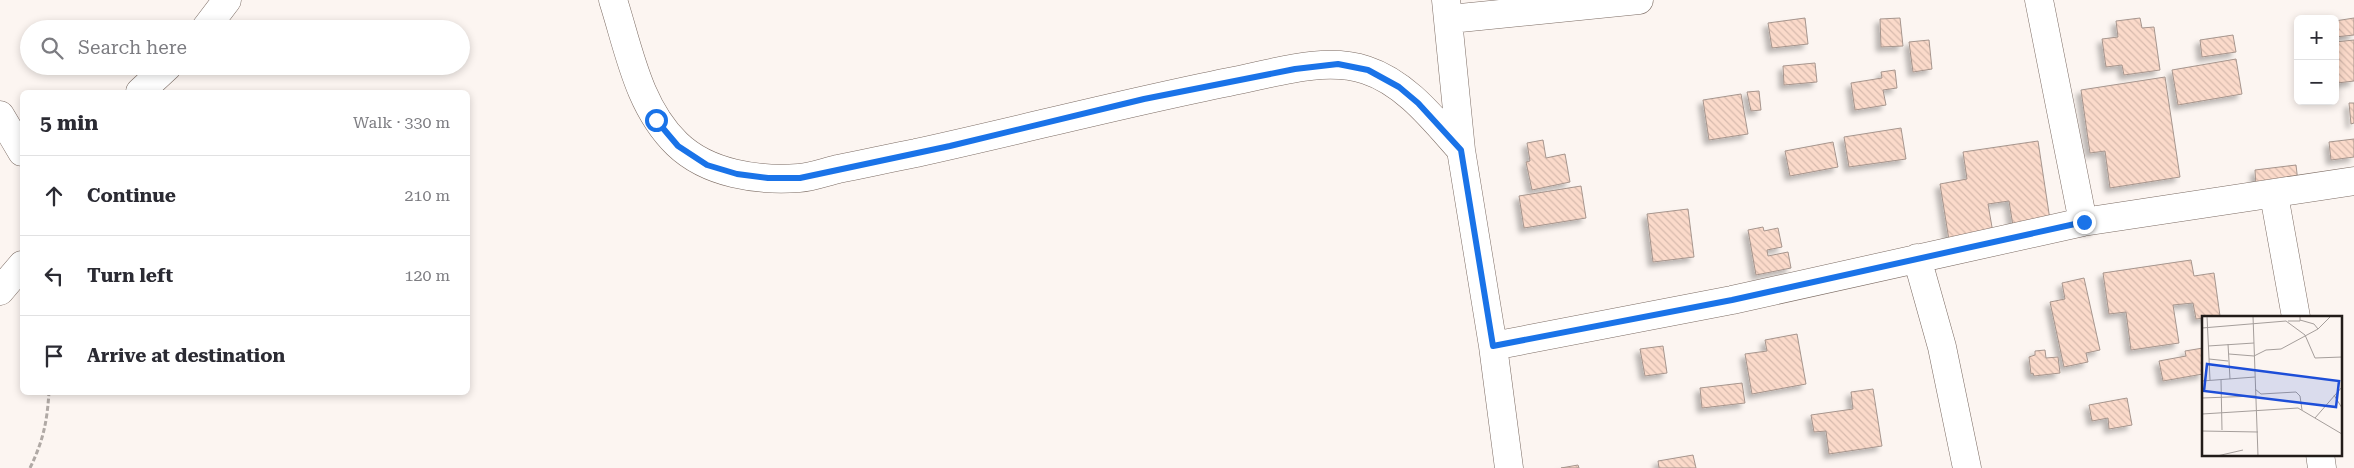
<!DOCTYPE html>
<html lang="en">
<head>
<meta charset="utf-8">
<style>
	:root { --surface:#fff; --page:#f2f2f3; --text:#2b2b33; --muted:#7c7c81; --line:#e1e1e2 }
	body { margin:0; font-family:"Roboto Serif",serif; background:var(--page); color:var(--text) }
	.controls { position:absolute; right:15px; top:15px; display:grid; overflow:hidden; border-radius:8px; box-shadow:0 2px 8px #0003 }
	.controls button { width:45px; height:45px; display:grid; place-items:center; padding:0; border:0; border-bottom:1px solid var(--line); background:var(--surface); color:var(--text); font:25px sans-serif }
	.stop { position:absolute; width:15px; height:15px; margin:-11px; border:4px solid #1a73e8; border-radius:50%; background:#fff }
	.stop.end { background:#1a73e8; border-color:#fff; box-shadow:0 1px 5px #0008 }
	.list { margin:0; padding:0; list-style:none }
	h2 { display:flex; justify-content:space-between; align-items:center; height:65px; margin:0; padding:0 20px; font-size:21px }
	h2 small { font-size:16px; font-weight:400; color:var(--muted) }
	.list li { display:grid; grid-template-columns:32px 1fr auto; gap:15px; align-items:center; box-sizing:border-box; height:80px; padding:0 20px; border-top:1px solid var(--line) }
	.list b { display:block; font-size:19px; white-space:nowrap }
	.list em { font-size:16px; font-style:normal; color:var(--muted) }
	.icon { flex:none; width:28px; height:28px; fill:none; stroke:currentColor; stroke-width:2; stroke-linecap:round; stroke-linejoin:round }
	.map { position:relative; flex:none; width:2354px; height:468px; overflow:hidden }
	.search { position:absolute; background:var(--surface); box-shadow:0 2px 8px #0003; left:20px; top:20px; width:450px; height:55px; display:flex; align-items:center; gap:12px; box-sizing:border-box; padding:0 18px; border-radius:28px; color:var(--muted); font-size:19px }
	.panel { position:absolute; background:var(--surface); box-shadow:0 2px 8px #0003; left:20px; top:90px; width:450px; height:305px; border-radius:8px }
	.map>svg:first-child { display:block }
</style>
</head>
<body>
<div class="map">
<svg width="2354" height="468" viewBox="0 0 2354 468">
	<defs>
		<pattern id="building-back-hatch" width="6" height="6" patternUnits="userSpaceOnUse" patternTransform="scale(1.25)"><rect width="6" height="6" fill="#fbdaca"/><path d="M-1 5l2 2M0 0l6 6M5-1l2 2" fill="none" stroke="#d7baad"/></pattern>
		<filter id="shadow"><feDropShadow dx="-4.5" dy="4.5" stdDeviation="2.5" flood-color="#0004"/></filter>
	</defs>
	<rect width="100%" height="100%" fill="#fcf5f1"/>
	<path fill="url(#building-back-hatch)" stroke="#a6958d" filter="url(#shadow)" d="M1805 18 1808 44 1772 48 1768 23Z
		M1900 18 1903 46 1881 47 1880 19Z
		M2140 18 2142 28 2154 27 2160 70 2124 75 2122 65 2106 67 2102 39 2118 37 2116 21Z
		M2354 18V35L2335 37V21Z
		M2233 35 2236 52 2202 57 2200 40Z
		M1929 40 1932 69 1913 72 1909 42Z
		M2354 40V81L2337 83 2335 42Z
		M2236 59 2242 94 2178 105 2172 70Z
		M1815 63 1817 82 1784 85 1783 66Z
		M1895 70 1897 88 1883 90 1886 105 1855 110 1851 83 1882 78 1881 72Z
		M2165 77 2180 177 2110 188 2105 151 2090 153 2081 90Z
		M1759 91 1761 110 1751 111 1747 92Z
		M1741 94 1748 134 1709 140 1703 100Z
		M2349 103H2354V123L2351 124Z
		M1901 128 1906 159 1849 167 1844 137Z
		M2354 139V157L2331 160 2329 142Z
		M1543 140 1546 158 1565 154 1570 182 1532 190 1526 162 1530 161 1527 143Z
		M2038 141 2050 220 2013 226 2009 201 1988 204 1993 233 1949 240 1940 184 1967 179 1963 152Z
		M1833 142 1838 167 1790 176 1785 151Z
		M2296 165 2298 182 2256 187 2255 170Z
		M1581 186 1586 218 1524 228 1519 196Z
		M1688 209 1694 257 1653 262 1647 214Z
		M1763 227 1764 231 1778 228 1782 247 1767 250 1768 256 1788 252 1791 268 1756 275 1748 230Z
		M2191 260 2194 276 2214 273 2220 316 2196 319 2193 303 2173 305 2179 343 2131 350 2126 312 2109 314 2103 273Z
		M2084 278 2100 350 2086 353 2088 362 2064 367 2050 302 2065 299 2062 283Z
		M1797 334 1806 384 1752 394 1745 354 1767 351 1765 340Z
		M1663 346 1667 373 1645 376 1640 349Z
		M2203 348V374L2163 381 2159 361 2186 356 2185 351Z
		M2045 350 2046 358 2058 357 2060 373 2034 376 2033 373 2031 374 2029 357 2035 355V351Z
		M1742 383 1745 403 1702 408 1700 388Z
		M1873 389 1882 446 1829 454 1826 431 1814 432 1811 415 1853 409 1851 392Z
		M2127 398 2132 425 2109 429 2108 418 2092 421 2089 405Z
		M1693 455 1696 468H1659L1658 461Z
		M1578 465 1579 468H1561Z"/>
	<g fill="none" stroke-linecap="round" stroke-linejoin="round">
		<defs>
			<path id="street" d="M613 0C629 50 638 106 677 144 708 174 758 181 799 178 812 177 825 172 838 169 864 164 890 158 916 153 1021 130 1124 103 1229 82 1272 74 1323 56 1366 70 1406 83 1434 120 1461 150
				M1446 0 1461 150 1493 346 1509 468
				M2039 0 2083 222
				M1450 19 1639 0
				M205 29 227 0
				M140 92 168 66
				M0 115 22 152
				M2274 195 2296 317
				M1917 258 1942 347 1967 468
				M0 291 22 265
				M1493 346 1732 300 2083 222 2354 181
				M2320 454 2322 468"/>
		</defs>
		<use href="#street" stroke="#7c6c64" stroke-width="29"/>
		<path stroke="#b0a9a5" stroke-width="3" stroke-dasharray="5 2.5" stroke-linecap="butt" d="M30 468C43 441 47 423 49 392"/>
		<use href="#street" stroke="#fff" stroke-width="28"/>
	</g>
	<g fill="none" stroke-linecap="round" stroke-linejoin="round">
		<path stroke="#1a73e8" stroke-width="6" d="M656 120 678 146 707 165 737 174 768 178H800L950 146 1144 99 1295 69 1338 64 1368 70 1399 87 1418 103 1461 150 1493 346 1732 300 2084 222"/>
	</g>
	<g transform="translate(2202 316)">
		<rect width="140" height="140" fill="#fcf5f1"/>
		<path fill="none" stroke="#a59e9b" stroke-width="1" d="M5 0 8 64M51 0 56 140M98 4 112 8 116 13M86 5H98V0M0 12 84 5 103 19 113 42 140 41M26 28 28 63M6 30 52 27M27 38 52 40 64 34 79 33 116 13 129 0M7 43 26 45M19 64 20 114M0 65 53 61M53 73 59 78 94 76 98 80 100 94M132 79 140 92M0 82 53 80M0 98 96 92 140 118M113 102 140 71M0 115 56 116M15 140 41 134"/>
		<path fill="#1d4ed8" fill-opacity="0.15" stroke="#1d4ed8" stroke-width="2.5" d="M5 48 137 65 134 91 2 75Z"/>
		<rect width="140" height="140" fill="none" stroke="#221c19" stroke-width="2.5"/>
	</g>
</svg>
<div class="controls">
<button>+</button>
<button>−</button>
</div>
<div class="stop" style="left:656px;top:120px"></div>
<div class="stop end" style="left:2084px;top:222px"></div>
<div class="search"><svg class="icon" aria-label="search" viewBox="0 0 24 24"><circle cx="10" cy="10" r="6"/><path d="M15 15l6 6"/></svg>Search here</div>
<section class="panel">
<h2>5 min<small>Walk · 330 m</small></h2>
<ul class="list">
<li><svg class="icon" aria-label="ahead" viewBox="0 0 24 24"><path d="M12 20V5M6 11l6-6 6 6"/></svg><div><b>Continue</b></div><em>210 m</em></li>
<li><svg class="icon" aria-label="left" viewBox="0 0 24 24"><path d="M17 20v-9H6M10 6l-5 5 5 5"/></svg><div><b>Turn left</b></div><em>120 m</em></li>
<li><svg class="icon" aria-label="arrive" viewBox="0 0 24 24"><path d="M6 21V4h12l-3 4 3 4H6"/></svg><div><b>Arrive at destination</b></div></li>
</ul>
</section>
</div>
</body>
</html>
